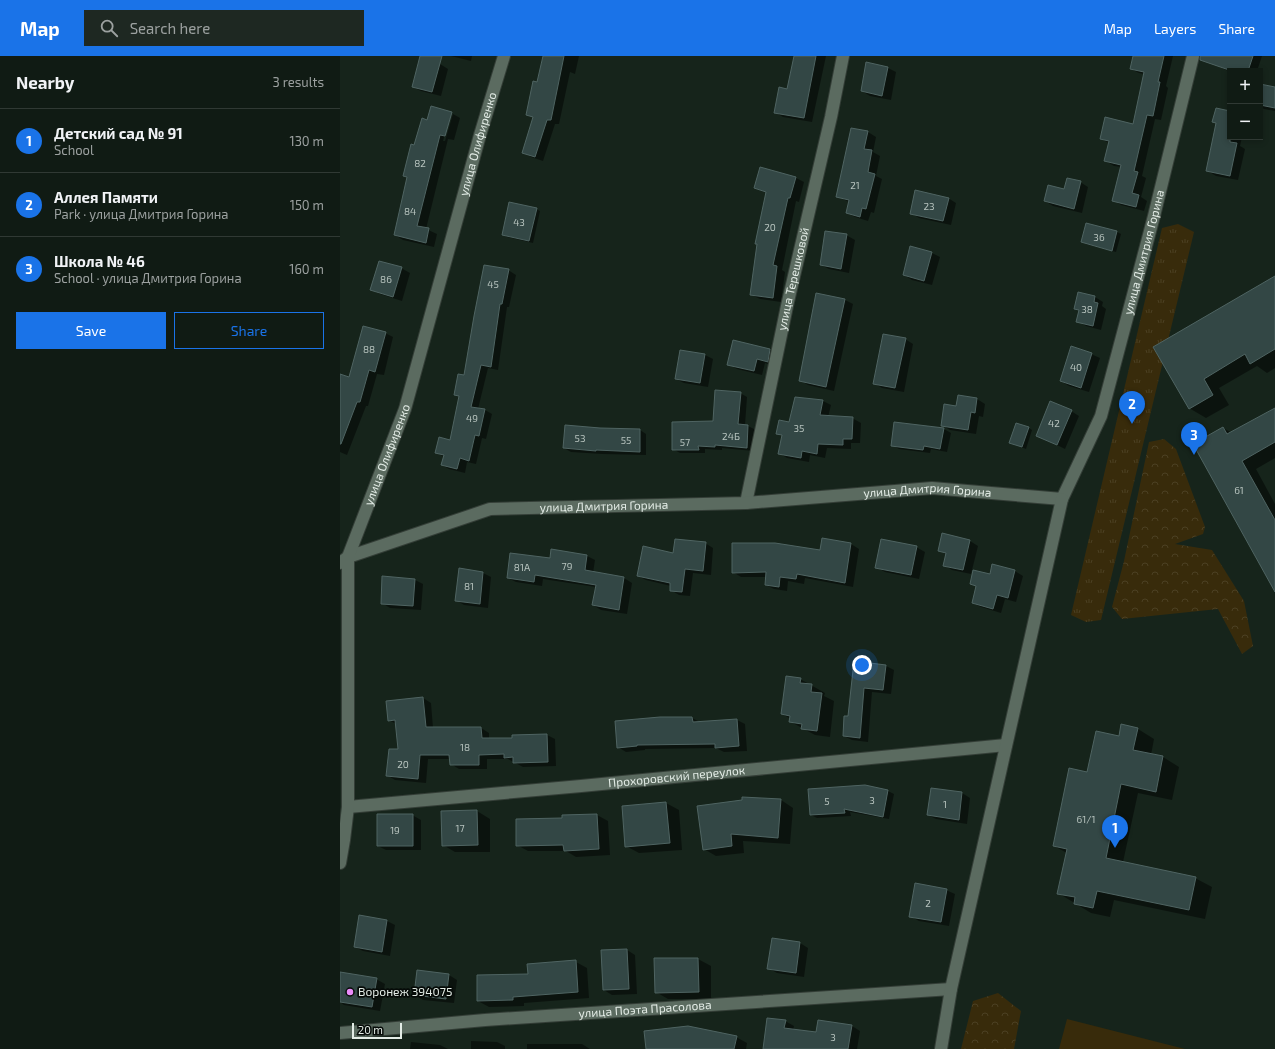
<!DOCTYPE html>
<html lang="en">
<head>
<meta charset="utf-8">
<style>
	:root { --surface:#101b14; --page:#1e2822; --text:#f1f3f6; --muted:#9ca1a0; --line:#303934; --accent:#1a73e8 }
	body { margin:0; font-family:"Exo 2",sans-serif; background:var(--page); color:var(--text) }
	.controls { position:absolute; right:12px; top:12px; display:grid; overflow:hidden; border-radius:0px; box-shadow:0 2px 6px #0003 }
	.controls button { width:36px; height:36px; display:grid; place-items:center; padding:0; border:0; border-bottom:1px solid var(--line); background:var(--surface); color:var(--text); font:20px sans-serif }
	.scale { position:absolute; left:12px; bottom:10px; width:50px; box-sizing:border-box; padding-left:4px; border:2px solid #e3ece6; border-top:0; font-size:11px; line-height:14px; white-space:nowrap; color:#e3ece6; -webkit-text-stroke:3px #060b08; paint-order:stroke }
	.you { position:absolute; left:522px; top:609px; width:14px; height:14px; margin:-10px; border:3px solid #fff; border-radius:50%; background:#1a73e8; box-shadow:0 0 0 6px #1a73e833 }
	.badge { display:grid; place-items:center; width:26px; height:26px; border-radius:50%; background:var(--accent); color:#fff; font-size:13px; font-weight:700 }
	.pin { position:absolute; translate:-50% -33px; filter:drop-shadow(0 1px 2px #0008) }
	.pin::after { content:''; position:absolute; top:21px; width:14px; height:12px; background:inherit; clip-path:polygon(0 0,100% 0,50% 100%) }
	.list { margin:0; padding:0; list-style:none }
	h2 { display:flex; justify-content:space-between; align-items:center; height:52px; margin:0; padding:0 16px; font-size:17px }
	h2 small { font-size:13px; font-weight:400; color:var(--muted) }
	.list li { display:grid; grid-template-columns:26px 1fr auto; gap:12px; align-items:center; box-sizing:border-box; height:64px; padding:0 16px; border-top:1px solid var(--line) }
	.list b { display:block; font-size:15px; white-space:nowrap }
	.list p { margin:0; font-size:13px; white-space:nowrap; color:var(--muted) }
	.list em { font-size:13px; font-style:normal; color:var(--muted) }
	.actions { display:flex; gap:8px; padding:12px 16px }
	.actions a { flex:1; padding:9px 0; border:1px solid var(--accent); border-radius:0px; text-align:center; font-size:14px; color:var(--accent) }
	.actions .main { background:var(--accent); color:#fff }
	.icon { flex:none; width:22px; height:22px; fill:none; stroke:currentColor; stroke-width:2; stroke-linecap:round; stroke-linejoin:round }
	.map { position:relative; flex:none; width:935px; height:993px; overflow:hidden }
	header { display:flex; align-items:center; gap:24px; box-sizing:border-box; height:56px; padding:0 20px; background:var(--accent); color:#fff }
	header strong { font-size:19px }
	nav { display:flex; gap:22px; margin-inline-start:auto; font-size:14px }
	.search { width:280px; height:36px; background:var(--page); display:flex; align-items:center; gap:10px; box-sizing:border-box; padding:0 14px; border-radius:0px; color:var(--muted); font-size:15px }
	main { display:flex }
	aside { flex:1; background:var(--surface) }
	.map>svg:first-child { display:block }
</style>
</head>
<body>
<header>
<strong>Map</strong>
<div class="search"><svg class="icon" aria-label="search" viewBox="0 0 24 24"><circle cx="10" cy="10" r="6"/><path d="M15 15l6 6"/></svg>Search here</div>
<nav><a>Map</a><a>Layers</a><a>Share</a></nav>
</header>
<main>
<aside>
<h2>Nearby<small>3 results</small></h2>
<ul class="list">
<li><span class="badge">1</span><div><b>Детский сад № 91</b><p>School</p></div><em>130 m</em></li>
<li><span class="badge">2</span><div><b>Аллея Памяти</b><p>Park · улица Дмитрия Горина</p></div><em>150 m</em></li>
<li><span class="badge">3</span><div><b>Школа № 46</b><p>School · улица Дмитрия Горина</p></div><em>160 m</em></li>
</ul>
<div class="actions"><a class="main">Save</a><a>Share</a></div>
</aside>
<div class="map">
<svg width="935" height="993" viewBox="0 0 935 993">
	<defs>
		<pattern id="grass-tufts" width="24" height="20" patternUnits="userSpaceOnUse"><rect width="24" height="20" fill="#382b0b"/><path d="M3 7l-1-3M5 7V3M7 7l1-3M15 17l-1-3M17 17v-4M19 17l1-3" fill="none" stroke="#4b4023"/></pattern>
		<pattern id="forest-crowns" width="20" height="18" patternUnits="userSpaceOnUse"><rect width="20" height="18" fill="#382b0b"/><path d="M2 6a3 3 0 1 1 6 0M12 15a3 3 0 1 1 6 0" fill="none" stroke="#4b4023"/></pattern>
	</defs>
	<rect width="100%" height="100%" fill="#16241b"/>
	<path fill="url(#grass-tufts)" d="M838 168 854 176 761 564 746 566 731 559 822 172Z"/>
	<path fill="url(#forest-crowns)" d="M824 383 836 393 865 471 863 478 835 488 872 494 904 545 913 590 902 598 878 553 782 563 772 551 784 505 809 386Z
		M658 937 681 955 674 993H621L633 945Z"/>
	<path fill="#382b0b" d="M727 963 845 993H719Z"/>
	<path fill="#0007" d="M111 0H132L131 5Z
		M204 0H239L235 18 230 16 219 68H215L203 105 191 101 183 96 194 62 187 59 198 27Z
		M455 0H486L472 66 443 61 435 56 448 34Z
		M794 0H833L826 30 828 32 821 64 815 63 802 120 806 122 801 141 807 145 804 155 781 149 773 144 782 111 774 110 766 105 769 87 761 83 794 69 804 18 799 17 791 13Z
		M879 0H922L917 15 890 16 876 9Z
		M527 7 548 12 556 16 551 44 530 40 522 35Z
		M100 8 108 13 101 40 81 35 73 31Z
		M920 29 935 32V55L924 53 920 50Z
		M91 51 113 58H111L103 85H105L113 58 120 62 114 84 108 83 86 173 97 178 94 191 63 184 55 179 68 122 64 120 75 90 87 65Z
		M890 56V81H902L900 90 905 93 898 124 876 120 868 115 877 68 873 66Z
		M528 76 536 81 533 96 540 100 536 120 542 123 534 157 531 156 528 165 515 161 507 157 509 146 497 140Z
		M420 112 456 122 464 126 459 146 456 145 442 214 445 216 441 246 420 243 412 239 427 137 415 132Z
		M740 126 748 131 742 157 713 150 705 145Z
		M608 142 616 147 611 169 579 162 571 157Z
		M196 153 200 155 193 187 167 181 163 179Z
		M747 168 777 176 781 178 776 196 746 188 743 186Z
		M506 179 515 184 509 217 489 213 481 209Z
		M592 197 600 201 592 229 572 224 564 219Z
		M61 212 70 217 62 245 40 238 32 234Z
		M168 214 176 219 169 251H167L158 314 148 312 138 353 145 354 152 358 146 383 142 382 136 408 127 406 125 417 109 413 102 409 104 401 96 396 111 385 120 341 115 338 125 321Z
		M935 226V312L927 317 917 310 879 332 889 349 866 362 849 352 814 292Z
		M755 241 763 246 762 250 766 253 761 274 746 270 738 265 740 255 735 252Z
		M505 244 513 248 494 335 468 329 460 324Z
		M45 277 53 281 44 319 37 318 28 350H26L7 399 0 396V319L10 322Z
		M565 283 573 288 564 336 542 332 534 327Z
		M394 285 430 294 438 298 436 310 425 307 422 319 397 313 388 308Z
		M340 295 365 299 373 303 368 331 344 327 336 323Z
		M751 298 760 302 749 336 729 330 721 325Z
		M400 337 407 341 405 369 408 370 414 373V395L382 392V394L365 393V397H340L333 393 374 366Z
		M637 343 645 348 643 361 639 360 636 378 610 374 602 369 617 351Z
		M483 345 491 349 488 361 512 362 521 367 520 387H511V393L487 392 485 402 470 399 469 406 447 402 439 397 442 380 437 377 450 367Z
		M935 353V402L916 413 935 448V534L883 372 892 377Z
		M731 355 739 360 725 393 697 379Z
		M689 372 692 374 686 393 674 388Z
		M260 373 300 374 306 378V399L262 398 231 396 224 392Z
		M604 373 611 377 607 396 591 393 590 397 559 393 552 389Z
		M483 483 511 488 519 493 513 531 465 522 464 528 448 525 447 535 434 533 426 529 427 521H401L393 516 481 495Z
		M630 485 638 490 631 518 612 514 604 509 607 499 599 494Z
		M365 487 373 492 371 519 353 517 350 540 339 539 331 534V530L306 524 298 520Z
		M576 491 585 496 579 523 545 516 536 511Z
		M247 500 255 504 253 517 284 522 292 527 287 558 261 554 253 549 256 531 203 523 202 530 176 526 168 522 211 503Z
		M120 514 143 517 151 521 148 552 124 549 116 544Z
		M675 515 683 520 676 546 665 543 661 557 641 551 633 547 637 531 631 528 650 520Z
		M75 524 83 528 81 554 50 552 42 547Z
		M515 606 546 610 554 614 551 638 532 636 528 686 512 684 504 680 509 661Z
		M460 623 485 637 484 640 494 645 490 681 475 679 451 666V663L442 658Z
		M83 642 91 647 93 672H141L149 677V683H173L207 679 215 683 216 710 183 711 168 703H147V713H119L111 708 110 703H88L86 727 55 724 47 719 59 695 56 668 49 664Z
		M321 662H352L360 666 397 664 405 668 407 695 384 696 376 692 305 693V694L286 696 278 691Z
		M798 673 814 683 811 699 823 701 839 711 832 744 798 737 783 806 855 822 872 831 865 863 774 844 770 861 751 857 718 837 727 797 714 790 748 718 779 681Z
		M592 733 622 737 630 742 627 768 596 763 588 759Z
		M548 735 554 738 549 763 510 756 511 760 477 762 471 759Z
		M441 744 453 752 450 788 403 785 404 797 376 800 364 793Z
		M326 747 339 754 342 794 299 797 286 790 283 751Z
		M137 755 150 763V796H115L103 789 102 756Z
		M72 759 81 764V794H46L38 790Z
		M257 759 268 765 270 799 236 801 226 795H188L177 789 223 763V760Z
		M606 834 615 838 609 870 579 865 570 860Z
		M20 860 47 865 55 869 50 900 23 895 15 891Z
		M433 883 460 887 468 892 464 921 437 917 428 912Z
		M287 894 295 899 297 938 272 939 264 934 262 895Z
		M315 903H358L371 910V943H328L316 936Z
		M236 906 247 912 249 942 184 947V950L149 951 138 945 189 919Z
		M109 919 117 924 114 947 83 944 75 939Z
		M0 923H36L45 928 40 955 4 949 0 946Z
		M445 965 454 970 453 974 477 977 512 970 520 975 517 993H424Z
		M396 981 407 987 406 993H307Z
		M131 985 157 986 165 990V993H131Z
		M71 986 100 989 108 993H70Z
		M187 988H242L250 993H187Z"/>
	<path fill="#334745" stroke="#4f6462" d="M80 0H102L92 36 72 31Z
		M203 0H224L211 64H207L195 101 182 97 193 61 186 59 193 25 197 26Z
		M454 0H476L464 62 434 57 439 31 447 33Z
		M793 0H824L818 26H820L813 60 807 59 794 115 798 116 792 137 799 139 796 151 772 145 781 109 764 105 769 85 760 83 765 61 793 68 804 16 790 13Z
		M860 0H913L908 15H892L860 4Z
		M526 6 548 11 542 40 521 35Z
		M920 28 935 31V52L920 49Z
		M91 50 112 56 105 80 100 79 77 170 89 172 86 187 54 179 67 121 63 120 71 88 74 89 82 62 87 64Z
		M876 52 890 55V86L897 87 890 120 866 115 876 67 872 66Z
		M511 72 528 75 524 93 532 94 528 116 535 118 526 153 522 152 520 161 506 157 509 144 496 141Z
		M420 111 456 121 450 142H448L433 209 437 210 433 242 410 239 417 188H415L426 136 414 132Z
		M727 122 741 125 734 153 704 145 708 129 724 133Z
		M575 134 609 142 603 165 570 158Z
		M169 146 197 152 189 185 162 179Z
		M746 167 777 175 772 195 741 186Z
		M485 175 507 178 501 213 480 209Z
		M570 190 592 196 584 225 563 219Z
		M39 205 62 211 53 241 30 234Z
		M144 209 169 213 162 248H160L151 311 141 309 131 351 145 353 139 380 135 379 129 405 120 402 117 413 101 409 104 399 95 397 99 381 110 384 119 340 114 339 118 318 124 319 134 260Z
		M935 220V293L910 308 905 298 864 323 873 339 849 353 813 291Z
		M738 236 755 240 754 246 758 247 753 270 736 266 739 254 734 253Z
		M476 237 505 243 486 331 459 325Z
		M23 270 46 276 35 316 29 314 20 346H17L1 388H0V318L9 321Z
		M543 278 566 282 555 332 533 328Z
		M393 284 430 293 428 306 417 303 414 315 387 309Z
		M731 290 752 297 741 332 720 325Z
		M340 294 365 298 360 327 335 323Z
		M375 334 401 336 398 368 408 369 407 392 375 389V391L358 390 359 394H332V366L373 365Z
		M618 339 637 342 635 357 631 356 628 374 601 370 604 348 616 350Z
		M455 341 483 344 480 359 513 361 512 383H503V389L478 388 477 398 462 395 461 402 438 398 442 379 436 378 439 364 449 366Z
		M710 345 732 354 717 389 696 380Z
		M935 352V386L902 405 935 464V536L853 388 883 371 887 378Z
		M554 366 604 372 600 393 584 390 583 394 551 390Z
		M676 367 689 371 682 391 669 387Z
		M225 369 260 372 300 373V396L256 394V395L223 392Z
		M602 477 630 484 623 514 603 510 606 497 598 495Z
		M482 482 511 487 505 527 457 518 456 523 440 521 439 531 425 529 426 516 392 517V487H435L480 494Z
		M335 483 366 486 363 515 345 513 342 536 330 535V527L297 520 303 490 333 497Z
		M541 483 577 490 571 519 535 512Z
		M211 493 247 499 245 514 284 521 279 554 252 549 256 529 195 519 194 526 167 522 170 497 210 502Z
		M652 508 675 514 668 542 657 539 653 553 632 547 636 530 630 528 633 514 650 518Z
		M119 512 143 516 140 548 115 545Z
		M42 520 75 523 73 550 41 548Z
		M514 605 546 609 543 634 524 632 520 682 503 680 504 660H508Z
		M446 620 461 622 460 627 472 628 471 636 482 637 477 675 461 673 462 668 449 666 450 660 441 658Z
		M83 641 86 671H141L142 682H172V679L207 678 208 706 173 707V701L164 702V698L139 699V709H110L109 699H80L78 723 46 720 49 693H58L55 664 48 665 46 645Z
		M320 661H352L353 666 397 663 399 690 375 692V688L297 689V690L277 692 275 665Z
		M781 668 798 672 793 694 823 700 816 736 781 728 766 802 856 821 849 854 757 835 753 852 734 848 735 841 717 838 727 793 713 790 729 712 747 716 756 675 779 680Z
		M525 729 548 734 543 761 504 753 505 757 470 759 468 733Z
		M591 732 622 736 619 764 587 759Z
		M402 741 441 743 438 782 391 778 392 790 363 794 357 750 402 744Z
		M326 746 330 787 285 791 282 750Z
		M137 754 138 789 102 790 101 755Z
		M37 758H73V790H37Z
		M257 758 259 793 224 795 223 789 176 790V763L222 762V759Z
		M575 827 607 833 601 866 569 861Z
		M19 859 47 864 42 896 14 891Z
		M432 882 460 886 456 917 427 913Z
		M287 893 289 933 263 934 261 894Z
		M314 902H358L359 936 315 937Z
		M236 904 238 936 173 941V944L137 945V919L188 918 187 908Z
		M77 914 109 918 106 943 74 939Z
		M0 916 37 922 32 951 0 946Z
		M427 962 446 964 444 972 476 976 478 964 512 969 508 993H423Z
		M348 970 397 980 394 993H306L304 975Z"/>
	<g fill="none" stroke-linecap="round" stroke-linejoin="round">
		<defs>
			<g id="minor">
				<path id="s1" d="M406 447 447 250 491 61 503 0"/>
				<path id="s2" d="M0 507 8 501 150 453 406 447 592 432 722 443 761 360 814 160 853 0"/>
				<path id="s3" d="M8 751 241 730 666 689"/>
				<path id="s4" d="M0 807 4 784 8 751V501L65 353 140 79 164 0"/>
				<path id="s5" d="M0 977 145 964 611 933"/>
				<path d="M601 993 611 933 722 443"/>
			</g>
		</defs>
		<use href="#minor" stroke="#343e37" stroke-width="14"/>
		<use href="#minor" stroke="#5b6b60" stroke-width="12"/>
	</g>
	<circle fill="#ec8cfa" stroke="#060b08" stroke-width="1.5" cx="10" cy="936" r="4"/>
	<g text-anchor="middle" stroke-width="3.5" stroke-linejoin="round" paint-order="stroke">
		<g font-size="10" fill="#b7c3be">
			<text x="80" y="111">82</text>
			<text x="515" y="133">21</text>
			<text x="589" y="154">23</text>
			<text x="70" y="159">84</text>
			<text x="179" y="170">43</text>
			<text x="430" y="175">20</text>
			<text x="759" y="185">36</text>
			<text x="46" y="227">86</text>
			<text x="153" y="232">45</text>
			<text x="747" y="257">38</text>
			<text x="29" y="297">88</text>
			<text x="736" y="315">40</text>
			<text x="132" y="366">49</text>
			<text x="714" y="371">42</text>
			<text x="459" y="376">35</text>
			<text x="391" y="384">24Б</text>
			<text x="240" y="386">53</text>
			<text x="286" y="388">55</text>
			<text x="345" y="390">57</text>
			<text x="899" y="438">61</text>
			<text x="227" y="514">79</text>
			<text x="182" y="515">81А</text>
			<text x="129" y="534">81</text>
			<text x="125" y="695">18</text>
			<text x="63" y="712">20</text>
			<text x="532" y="748">3</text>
			<text x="487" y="749">5</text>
			<text x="605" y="752">1</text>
			<text x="746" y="767">61/1</text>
			<text x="120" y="776">17</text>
			<text x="55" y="778">19</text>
			<text x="588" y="851">2</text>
			<text x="493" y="985">3</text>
		</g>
		<g font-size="12" fill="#e3ece6" stroke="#060b08">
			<text dy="4" stroke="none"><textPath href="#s4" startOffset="740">улица Олифиренко</textPath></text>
			<text dy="4" stroke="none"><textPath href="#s2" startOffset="994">улица Дмитрия Горина</textPath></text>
			<text dy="4" stroke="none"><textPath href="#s1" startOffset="229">улица Терешковой</textPath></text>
			<text dy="4" stroke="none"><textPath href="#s4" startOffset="416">улица Олифиренко</textPath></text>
			<text dy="4" stroke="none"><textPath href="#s2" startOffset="598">улица Дмитрия Горина</textPath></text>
			<text dy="4" stroke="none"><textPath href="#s2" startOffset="274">улица Дмитрия Горина</textPath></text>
			<text dy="4" stroke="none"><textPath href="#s3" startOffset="330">Прохоровский переулок</textPath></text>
			<text dy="4" stroke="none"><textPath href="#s5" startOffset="306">улица Поэта Прасолова</textPath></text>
		</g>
		<g font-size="12" fill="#e3ece6" stroke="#060b08" text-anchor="start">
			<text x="18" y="940">Воронеж 394075</text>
		</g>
	</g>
</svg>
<div class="controls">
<button>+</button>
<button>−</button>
</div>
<div class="scale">20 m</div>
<div class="you"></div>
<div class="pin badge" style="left:775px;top:792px">1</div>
<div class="pin badge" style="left:792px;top:368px">2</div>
<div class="pin badge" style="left:854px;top:399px">3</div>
</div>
</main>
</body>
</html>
